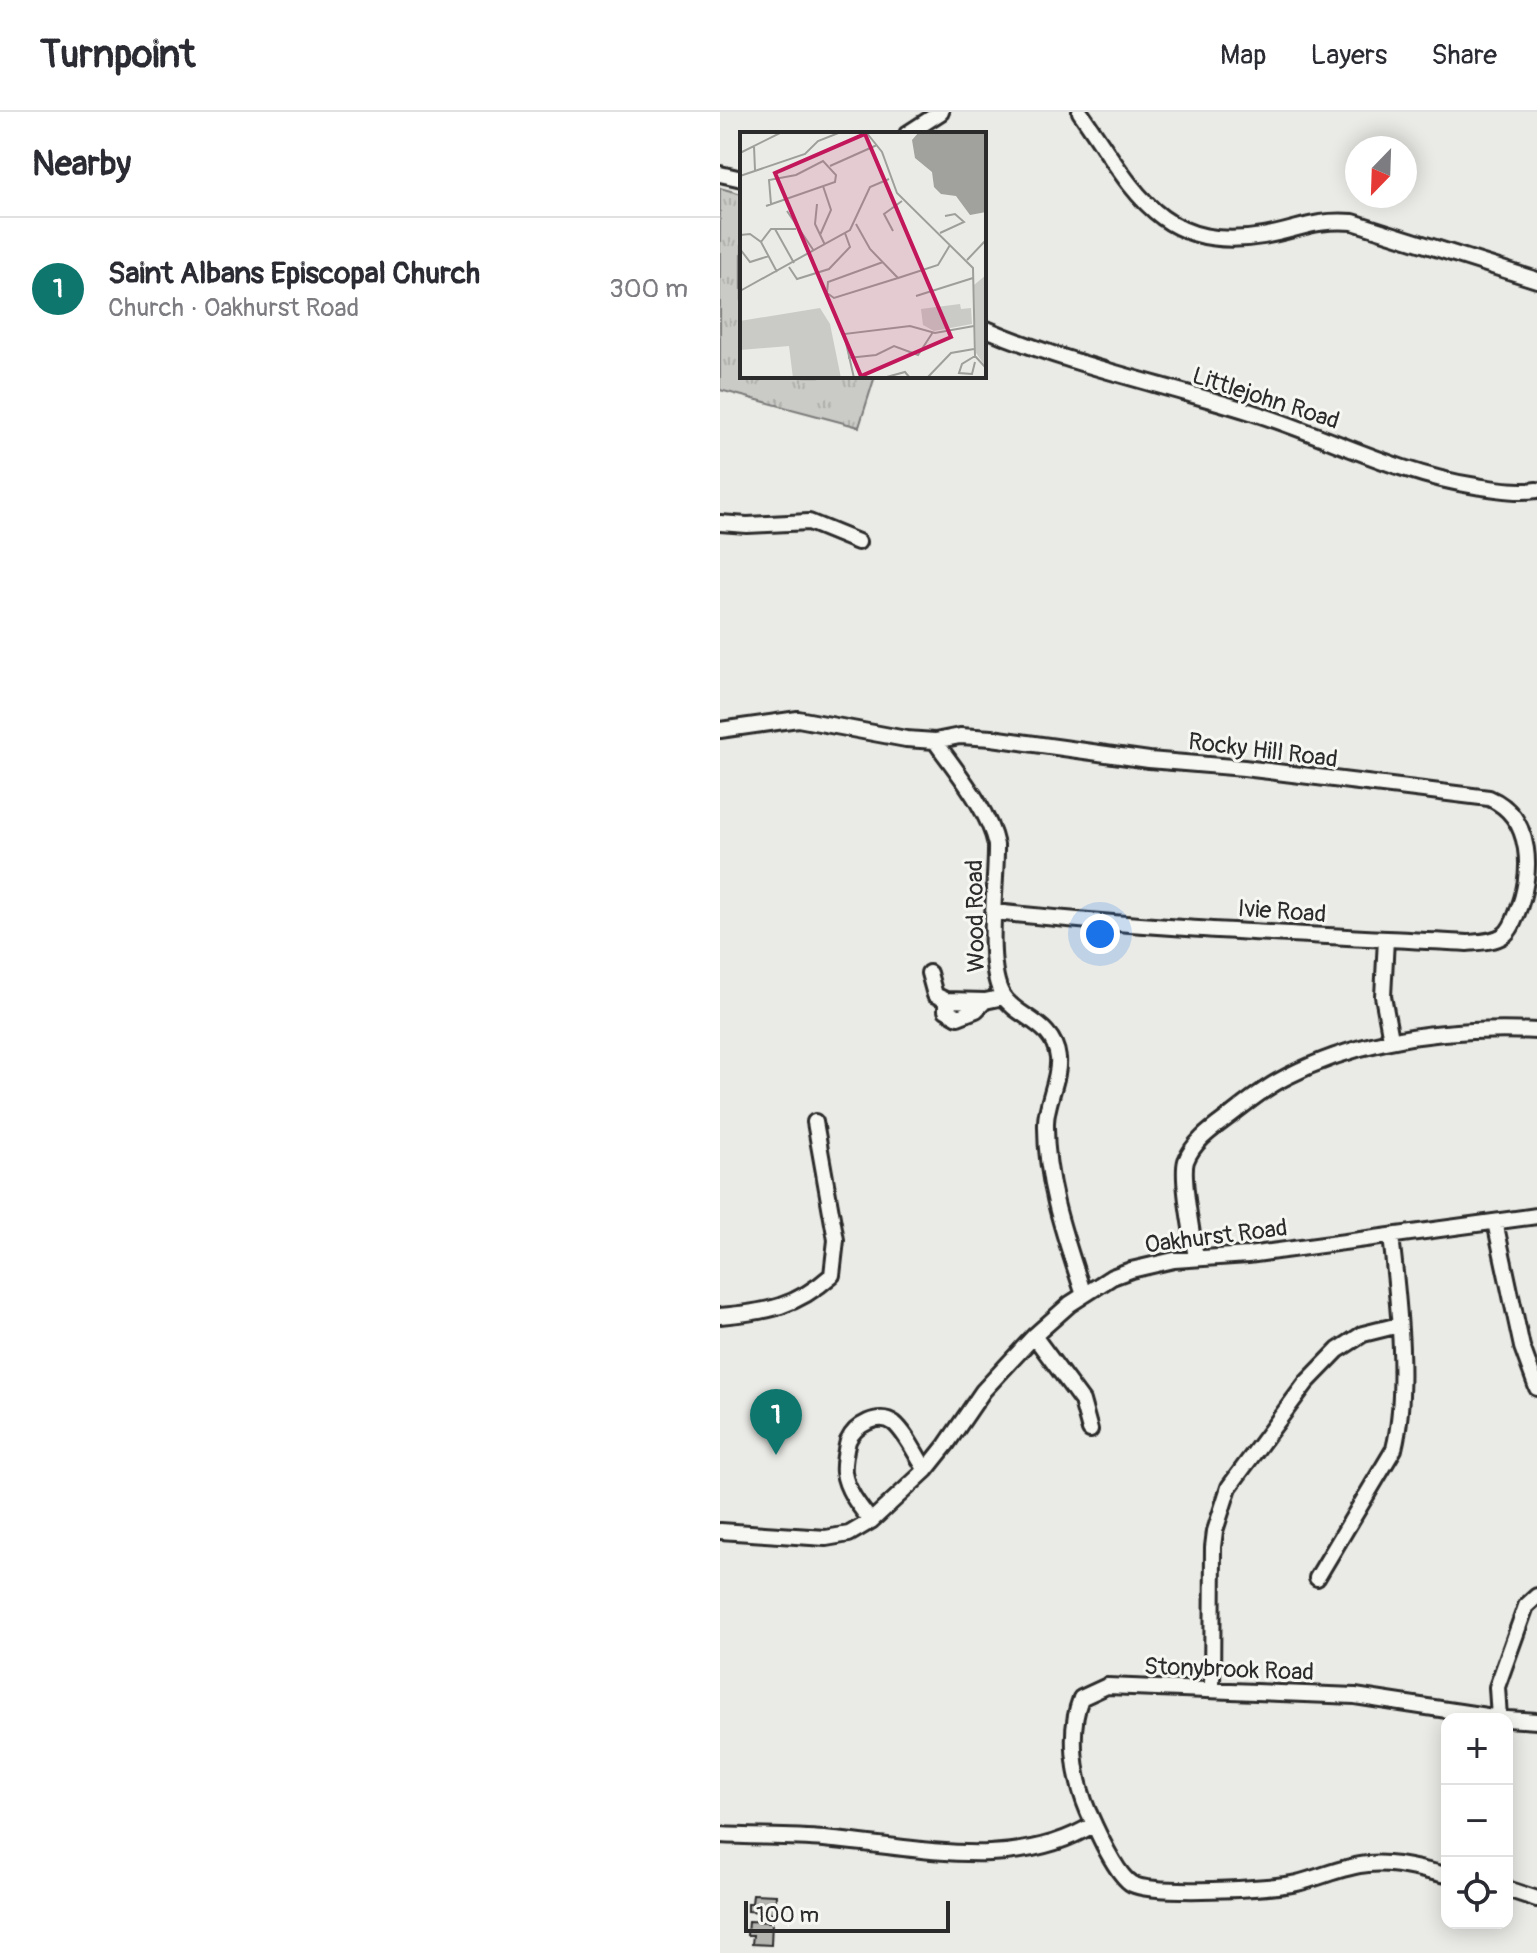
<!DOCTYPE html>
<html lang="en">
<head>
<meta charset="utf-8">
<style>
	:root { --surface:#fff; --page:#f7f7f7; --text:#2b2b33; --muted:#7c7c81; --line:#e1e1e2; --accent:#0f766e }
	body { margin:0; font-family:Pangolin,sans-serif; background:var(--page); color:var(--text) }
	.controls { position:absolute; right:24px; bottom:24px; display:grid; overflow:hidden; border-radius:16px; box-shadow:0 4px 20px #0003 }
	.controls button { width:72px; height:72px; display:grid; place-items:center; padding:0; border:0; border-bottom:2px solid var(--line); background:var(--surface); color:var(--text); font:40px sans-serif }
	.compass { position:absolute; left:625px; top:24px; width:72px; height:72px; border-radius:50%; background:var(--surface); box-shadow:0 4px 20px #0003; rotate:203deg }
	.scale { position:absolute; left:24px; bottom:20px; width:206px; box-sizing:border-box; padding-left:8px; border:4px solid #2b2b2b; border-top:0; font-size:22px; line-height:28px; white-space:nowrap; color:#2b2b2b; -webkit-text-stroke:6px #f6f6f2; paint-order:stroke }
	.you { position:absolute; left:380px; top:822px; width:28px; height:28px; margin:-20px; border:6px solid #fff; border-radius:50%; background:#1a73e8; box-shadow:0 0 0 12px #1a73e833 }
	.badge { display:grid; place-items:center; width:52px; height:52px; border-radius:50%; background:var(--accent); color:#fff; font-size:26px; font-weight:700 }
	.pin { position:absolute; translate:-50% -66px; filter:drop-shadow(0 2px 4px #0008) }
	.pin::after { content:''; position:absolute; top:42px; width:28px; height:24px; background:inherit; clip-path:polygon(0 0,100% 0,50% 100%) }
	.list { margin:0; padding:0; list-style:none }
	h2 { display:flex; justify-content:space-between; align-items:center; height:104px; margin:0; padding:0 32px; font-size:34px }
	h2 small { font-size:26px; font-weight:400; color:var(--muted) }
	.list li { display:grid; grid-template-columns:52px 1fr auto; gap:24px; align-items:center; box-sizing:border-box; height:144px; padding:0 32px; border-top:2px solid var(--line) }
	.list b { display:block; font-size:30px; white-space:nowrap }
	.list p { margin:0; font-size:26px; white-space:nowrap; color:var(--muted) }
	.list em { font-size:26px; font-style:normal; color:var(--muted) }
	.icon { flex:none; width:44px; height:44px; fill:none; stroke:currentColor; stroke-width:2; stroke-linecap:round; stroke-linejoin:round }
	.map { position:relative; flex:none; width:817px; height:1841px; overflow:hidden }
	header { display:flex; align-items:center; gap:48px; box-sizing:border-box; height:112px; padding:0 40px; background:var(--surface); border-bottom:2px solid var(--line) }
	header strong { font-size:38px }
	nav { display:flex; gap:44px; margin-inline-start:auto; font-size:28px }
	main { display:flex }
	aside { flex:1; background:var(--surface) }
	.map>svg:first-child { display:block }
</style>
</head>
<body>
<header>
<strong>Turnpoint</strong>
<nav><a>Map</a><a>Layers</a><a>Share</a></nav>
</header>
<main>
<aside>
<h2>Nearby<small></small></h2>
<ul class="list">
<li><span class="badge">1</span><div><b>Saint Albans Episcopal Church</b><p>Church · Oakhurst Road</p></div><em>300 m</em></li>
</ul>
</aside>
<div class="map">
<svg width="817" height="1841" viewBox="0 0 817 1841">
	<defs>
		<pattern id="park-tufts" width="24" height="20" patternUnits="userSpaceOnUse" patternTransform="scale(2)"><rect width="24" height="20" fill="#cacac7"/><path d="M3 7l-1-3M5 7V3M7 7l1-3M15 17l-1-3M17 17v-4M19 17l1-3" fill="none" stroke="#aeaeab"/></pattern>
	</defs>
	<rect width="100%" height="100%" fill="#eaeae6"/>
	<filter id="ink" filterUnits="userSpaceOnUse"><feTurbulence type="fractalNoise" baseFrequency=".0125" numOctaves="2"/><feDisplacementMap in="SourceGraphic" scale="16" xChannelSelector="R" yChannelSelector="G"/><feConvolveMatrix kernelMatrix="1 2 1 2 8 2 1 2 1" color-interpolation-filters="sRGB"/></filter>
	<g filter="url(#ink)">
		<path fill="url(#park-tufts)" stroke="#7a7a79" stroke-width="2" d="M0 76 22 82V264H155L139 315 0 278Z"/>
		<path fill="#b4b4b1" stroke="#2b2b2b" stroke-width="2" d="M33 1782 56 1783 55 1801 28 1799V1791H32Z
			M28 1809 52 1810 51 1833 32 1832 33 1823H27Z"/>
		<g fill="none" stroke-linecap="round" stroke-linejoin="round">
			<defs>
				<path id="minor" d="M360 0C411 72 437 142 543 124 579 118 593 107 633 110L817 168
					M187 22 221 0
					M0 62 22 67
					M264 216C350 253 442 272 531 300 608 324 677 362 756 374 776 377 797 381 817 378
					M0 411 27 413 89 410 138 430
					M0 618 78 607 186 627 215 629C236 659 269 698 276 733 277 770 264 854 283 884 298 907 334 910 338 946 340 967 326 990 326 1011 325 1070 346 1128 364 1183
					M215 629 240 624 272 626 429 648 524 656 769 686C814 705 813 763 797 801 794 809 791 818 784 823 774 830 759 830 747 831 590 823 432 817 275 800
					M666 827 663 884 671 927
					M209 861 215 883 226 888
					M265 889 226 888V898L238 905 256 898 265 889 284 885
					M775 1110 802 1235 817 1276
					M476 1146C473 1126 461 1066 466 1049 474 1028 495 1015 512 1002 530 988 548 974 568 964 644 925 732 915 817 919
					M0 1204C47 1200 76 1195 112 1163L116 1128 95 1010
					M314 1224 362 1289 370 1318
					M151 1409C140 1395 126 1378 124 1360 123 1353 126 1336 128 1329 135 1313 159 1300 174 1311 187 1322 196 1344 206 1358
					M0 1419 106 1426 129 1422 151 1409 206 1358 226 1333 263 1279 314 1224 350 1192 392 1165 411 1158 454 1148 528 1143 817 1104
					M597 1466 674 1337C689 1277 678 1186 671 1124
					M492 1578 493 1435 495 1419 509 1375 586 1271 618 1238 643 1222 679 1213
					M779 1606 777 1575 806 1494 817 1484
					M787 1607 817 1609
					M0 1723C35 1725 70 1724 104 1727 191 1734 295 1762 374 1712
					M727 1763C701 1758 674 1749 648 1752 623 1754 602 1765 577 1771 551 1777 434 1783 412 1772 396 1763 376 1717 368 1699 354 1666 348 1619 361 1586L387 1574 635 1584 786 1607
					M787 1777 817 1787"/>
			</defs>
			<use href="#minor" stroke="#2b2b2b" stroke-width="20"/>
			<use href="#minor" stroke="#f6f6f2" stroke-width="14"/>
		</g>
	</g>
	<g text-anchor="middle" stroke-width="6" stroke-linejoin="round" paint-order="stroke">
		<g font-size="24" fill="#2b2b2b" stroke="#f6f6f2">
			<text transform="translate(546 286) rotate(18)" y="8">Littlejohn Road</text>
			<text transform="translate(543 638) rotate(7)" y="8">Rocky Hill Road</text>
			<text transform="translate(562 799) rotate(4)" y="8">Ivie Road</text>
			<text transform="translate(255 804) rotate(-91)" y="8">Wood Road</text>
			<text transform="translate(496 1124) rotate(-7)" y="8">Oakhurst Road</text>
			<text transform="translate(509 1557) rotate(2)" y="8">Stonybrook Road</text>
		</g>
	</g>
	<g transform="translate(20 20)">
		<rect width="246" height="246" fill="#eaeae6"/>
		<path d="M246 143V235L236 221 234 153ZM220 172 221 177 231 176 232 192 194 199 183 193 181 177ZM80 176 90 192 101 246H53L49 214 0 218V189Z" fill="#cacac7"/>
		<path d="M179 0H246V80L230 83 216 64 201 62 194 55 192 40 175 26 172 8Z" fill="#a1a19e"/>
		<path fill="none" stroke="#9e9e9b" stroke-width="2" d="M126 0 142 20 157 61 233 136 235 224 246 236M14 14 15 38M0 21 42 0M90 34 137 13M0 44 65 22 78 9 101 0M77 72 75 92 85 113M26 74 95 50 96 43 83 29 56 43 29 48 31 72M47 79 74 119M116 92 130 117 158 146 198 133 210 113M35 97 54 131M153 99 144 82 162 69M200 101 224 90 215 82 205 84M0 103 10 102 21 110 37 140M80 103 91 78 83 54M21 110 31 97H56M0 117 10 130 29 124M227 128 246 108M143 130 88 150 87 161 94 166 158 146M49 135 57 147 89 137 110 115 105 101M0 159 110 98 130 55 149 47M176 164 233 146M108 226 136 223 154 214 178 223 193 200M235 230 232 242 219 241 222 232 235 224M114 246 104 202 170 194 195 201 234 194M143 246 165 240 170 246M187 246 211 221 234 217"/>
		<path fill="#c2185b" fill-opacity="0.15" stroke="#c2185b" stroke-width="4" d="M125 2 211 205 121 244 35 41Z"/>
		<rect width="246" height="246" fill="none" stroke="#2b2b2b" stroke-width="4"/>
	</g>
</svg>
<div class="controls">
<button>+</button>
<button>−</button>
<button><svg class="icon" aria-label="locate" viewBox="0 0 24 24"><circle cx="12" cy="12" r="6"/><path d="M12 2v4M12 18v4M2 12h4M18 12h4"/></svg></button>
</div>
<svg class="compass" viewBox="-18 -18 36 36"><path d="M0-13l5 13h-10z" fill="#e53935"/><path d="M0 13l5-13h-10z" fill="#7c7c81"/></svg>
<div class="scale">100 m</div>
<div class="you"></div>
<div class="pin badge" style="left:56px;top:1343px">1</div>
</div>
</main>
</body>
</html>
